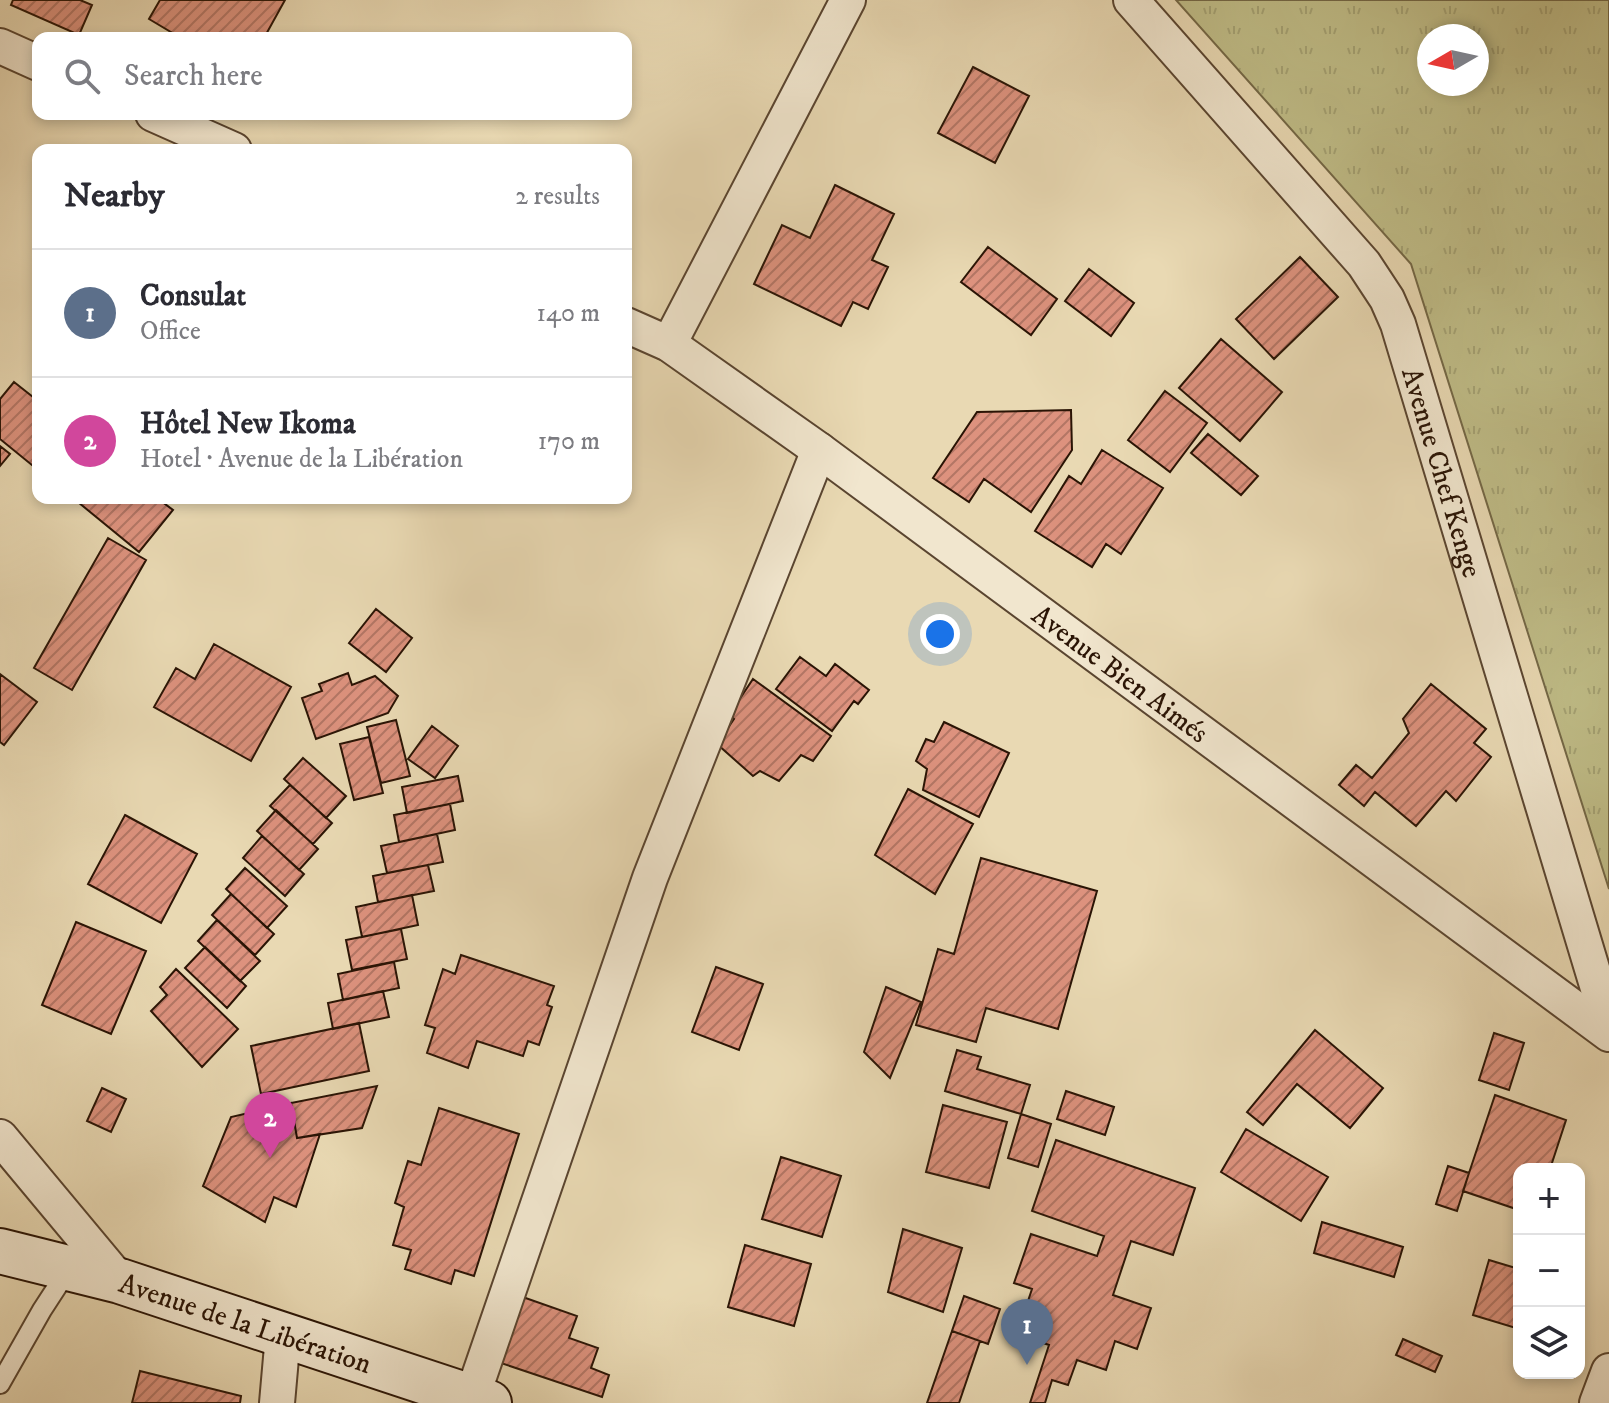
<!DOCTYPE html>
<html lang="en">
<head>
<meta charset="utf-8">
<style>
	:root { --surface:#fff; --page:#f7f7f7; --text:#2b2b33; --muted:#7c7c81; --line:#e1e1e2; --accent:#7c3aed }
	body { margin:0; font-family:"IM FELL DW Pica",serif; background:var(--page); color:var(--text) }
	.controls { position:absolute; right:24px; bottom:24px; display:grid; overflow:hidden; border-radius:16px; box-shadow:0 4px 12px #0003 }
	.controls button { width:72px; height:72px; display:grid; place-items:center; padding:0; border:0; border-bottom:2px solid var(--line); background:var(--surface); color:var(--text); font:40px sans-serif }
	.compass { position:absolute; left:1417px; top:24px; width:72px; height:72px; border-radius:50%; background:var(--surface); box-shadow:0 4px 12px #0003; rotate:261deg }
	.you { position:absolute; left:940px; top:634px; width:28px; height:28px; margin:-20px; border:6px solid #fff; border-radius:50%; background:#1a73e8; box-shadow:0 0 0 12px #1a73e833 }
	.badge { display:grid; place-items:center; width:52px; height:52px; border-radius:50%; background:var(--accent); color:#fff; font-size:26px; font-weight:700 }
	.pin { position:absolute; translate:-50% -66px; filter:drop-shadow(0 2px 4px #0008) }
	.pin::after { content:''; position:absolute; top:42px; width:28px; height:24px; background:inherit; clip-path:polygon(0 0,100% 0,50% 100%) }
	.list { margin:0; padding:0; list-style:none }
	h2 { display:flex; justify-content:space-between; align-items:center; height:104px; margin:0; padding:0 32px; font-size:34px }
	h2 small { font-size:26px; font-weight:400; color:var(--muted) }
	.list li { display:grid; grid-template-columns:52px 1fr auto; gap:24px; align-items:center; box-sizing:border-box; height:128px; padding:0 32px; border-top:2px solid var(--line) }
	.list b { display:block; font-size:30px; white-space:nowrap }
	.list p { margin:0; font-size:26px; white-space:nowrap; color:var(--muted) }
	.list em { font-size:26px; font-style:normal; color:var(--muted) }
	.icon { flex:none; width:44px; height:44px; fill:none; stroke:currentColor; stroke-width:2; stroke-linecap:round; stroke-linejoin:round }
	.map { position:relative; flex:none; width:1609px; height:1403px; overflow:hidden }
	.search { position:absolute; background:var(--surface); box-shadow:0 4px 12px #0003; left:32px; top:32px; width:600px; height:88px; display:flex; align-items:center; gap:20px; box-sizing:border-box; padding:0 28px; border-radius:16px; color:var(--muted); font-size:30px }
	.panel { position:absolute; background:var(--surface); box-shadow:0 4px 12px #0003; left:32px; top:144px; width:600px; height:360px; border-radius:16px }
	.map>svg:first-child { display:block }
</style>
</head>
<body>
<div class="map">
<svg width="1609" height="1403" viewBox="0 0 1609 1403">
	<defs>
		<pattern id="grass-tufts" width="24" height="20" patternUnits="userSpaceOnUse" patternTransform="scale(2)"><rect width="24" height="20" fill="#bfbc87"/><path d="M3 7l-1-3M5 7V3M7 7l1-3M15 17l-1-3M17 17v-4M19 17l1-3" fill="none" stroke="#a4a173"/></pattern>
		<pattern id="building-hatch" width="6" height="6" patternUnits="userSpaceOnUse" patternTransform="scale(2)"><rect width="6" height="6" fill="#dd927e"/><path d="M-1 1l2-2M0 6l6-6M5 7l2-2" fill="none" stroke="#b37665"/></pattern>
	</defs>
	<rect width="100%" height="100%" fill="#e9d9b3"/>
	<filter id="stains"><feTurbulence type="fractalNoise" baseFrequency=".0025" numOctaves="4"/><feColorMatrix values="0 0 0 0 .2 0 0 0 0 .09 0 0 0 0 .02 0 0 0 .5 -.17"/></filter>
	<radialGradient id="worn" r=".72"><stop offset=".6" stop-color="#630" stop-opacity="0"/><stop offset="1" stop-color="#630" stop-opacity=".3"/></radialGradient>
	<path fill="url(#grass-tufts)" stroke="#746846" stroke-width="2" fill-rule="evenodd" d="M1176 0H1609V889L1411 264ZM1429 36H1477V84H1429Z"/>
	<path fill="url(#building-hatch)" stroke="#2a1405" stroke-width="2" d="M13 0H80L92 5 79 35 11 5Z
		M160 0H285L264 38H181L149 19Z
		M973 67 1029 96 995 163 938 133Z
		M835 185 894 214 872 260 888 267 868 309 853 302 841 326 754 284 782 225 810 238Z
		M988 247 1057 299 1031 335 961 282Z
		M1300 257 1338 297 1274 359 1236 319Z
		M1089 269 1134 303 1111 336 1065 301Z
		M1221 339 1282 392 1240 441 1179 388Z
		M14 382 38 401V470L0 439V399Z
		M1165 391 1207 423 1170 472 1128 440Z
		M1071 410 1072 450 1031 512 984 479 969 502 933 478 977 412Z
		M1208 434 1258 476 1241 495 1191 453Z
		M0 446 10 454 0 466Z
		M1102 450 1163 488 1121 554 1106 544 1092 567 1035 531 1069 476 1081 484Z
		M73 498H157L173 510 139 552Z
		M108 538 146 560 72 690 34 668Z
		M376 609 412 638 386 672 349 643Z
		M214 644 291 687 251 761 154 707 176 668 195 679Z
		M800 657 826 676 835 664 869 690 858 704 854 701 832 731 776 689Z
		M348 673 352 685 375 676 398 696 388 713 316 739 302 698 322 691 319 684Z
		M0 674 37 702 4 745 0 742Z
		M753 679 831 736 813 761 801 755 779 781 760 771 753 776 717 744 734 719 729 715Z
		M1431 684 1486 729 1474 743 1491 757 1456 801 1446 791 1416 826 1375 792 1364 806 1339 785 1356 765 1372 778 1409 733 1403 719Z
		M396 720 410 776 381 783 367 727Z
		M944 722 1009 753 979 817 923 790 927 769 916 761 926 739 934 742Z
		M432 726 458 746 435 778 408 759Z
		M369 737 383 793 354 800 340 744Z
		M303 758 346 796 326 818 284 779Z
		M458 776 463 801 407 813 402 787Z
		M290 785 332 823 313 844 270 806Z
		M908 789 973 824 935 894 875 855Z
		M450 804 455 830 399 842 394 815Z
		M276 810 318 849 299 870 257 831Z
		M125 815 197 854 161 923 88 884Z
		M437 834 443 862 387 873 381 846Z
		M262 836 304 874 285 896 243 858Z
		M981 858 1097 891 1058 1029 986 1008 976 1042 916 1025 938 949 954 954Z
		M428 865 434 891 378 902 373 876Z
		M245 868 287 906 267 928 226 889Z
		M231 894 274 934 255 955 212 915Z
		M412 895 418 925 362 937 356 907Z
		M217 920 260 961 240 981 198 941Z
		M76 922 146 951 111 1034 42 1005Z
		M401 929 407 959 352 970 346 940Z
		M205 947 246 986 227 1008 185 968Z
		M461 955 554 986 547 1005 552 1007 539 1045 528 1041 523 1056 477 1041 468 1068 427 1053 435 1028 425 1025 443 969 455 974Z
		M394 962 399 988 343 1000 338 974Z
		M716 967 763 984 739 1050 692 1032Z
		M176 969 238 1029 202 1067 151 1011 167 995 160 987Z
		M886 987 921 1002 890 1078 864 1052Z
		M383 991 389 1017 333 1029 328 1003Z
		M359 1023 369 1071 261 1094 251 1046Z
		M1315 1030 1383 1088 1350 1128 1297 1084 1263 1125 1247 1112Z
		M1494 1033 1524 1043 1509 1090 1479 1080Z
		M957 1050 981 1057 977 1069 1030 1085 1021 1114 945 1091Z
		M377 1086 362 1128 297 1138 291 1103Z
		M102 1088 126 1099 111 1132 87 1121Z
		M1066 1091 1114 1107 1105 1135 1057 1119Z
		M1495 1095 1566 1120 1550 1169H1519V1210L1463 1191Z
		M291 1103 297 1138 320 1134 296 1207 274 1197 265 1222 203 1186 231 1117Z
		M943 1105 1007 1122 989 1188 926 1172Z
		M439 1108 519 1134 474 1276 455 1270 451 1284 405 1269 411 1250 393 1245 404 1207 395 1203 408 1161 421 1165Z
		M1021 1114 1051 1124 1038 1167 1008 1158Z
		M1246 1129 1328 1177 1301 1221 1221 1172Z
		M1056 1140 1195 1188 1173 1255 1131 1241 1113 1295 1151 1308 1137 1349 1115 1341 1106 1370 1077 1360 1068 1385 1052 1380 1045 1403H1030L1049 1345 1017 1334 1032 1289 1014 1283 1031 1234 1097 1256 1104 1236 1032 1211Z
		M781 1157 841 1176 822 1237 762 1219Z
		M1448 1166 1469 1173 1457 1211 1436 1204Z
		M1322 1222 1403 1247 1394 1277 1314 1253Z
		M903 1229 962 1248 943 1312 888 1292Z
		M745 1245 811 1264 794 1326 728 1307Z
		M1489 1260 1519 1269V1329L1473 1315Z
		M517 1295 577 1316 569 1338 598 1348 591 1368 609 1375 602 1397 495 1361Z
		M964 1296 1000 1309 988 1344 952 1331Z
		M952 1331 980 1341 959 1403H927Z
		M1403 1339 1442 1356 1435 1372 1396 1355Z
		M140 1371 241 1396 240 1403H132Z"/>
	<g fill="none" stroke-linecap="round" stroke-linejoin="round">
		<defs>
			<path id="lane" d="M0 1384 42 1310 68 1270"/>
			<g id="street">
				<path id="s1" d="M1131 0 1364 264 1387 299 1398 324 1609 1025"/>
				<path d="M0 46 38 63"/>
				<path d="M153 114 234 150"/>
				<path id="s2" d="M626 325 669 344 819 450 1609 1034"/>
				<path d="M669 344 848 0"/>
				<path d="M0 1137 120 1281"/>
				<path d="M472 1397 650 878 819 450"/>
				<path d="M277 1403 283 1335"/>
				<path d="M1597 1403 1609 1371"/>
			</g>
			<g id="secondary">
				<path id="s3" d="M0 1251 120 1281 489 1403"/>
			</g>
		</defs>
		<use href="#lane" stroke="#5a4530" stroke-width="22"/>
		<use href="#street" stroke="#5a4530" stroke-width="38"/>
		<use href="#secondary" stroke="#2a1405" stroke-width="48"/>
		<use href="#lane" stroke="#f1e6ce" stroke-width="18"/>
		<use href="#street" stroke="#f1e6ce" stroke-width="34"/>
		<use href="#secondary" stroke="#f1e6ce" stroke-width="44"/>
	</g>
	<g text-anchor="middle" stroke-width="7" stroke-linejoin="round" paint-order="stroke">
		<g font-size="28" fill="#2a1405" stroke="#f1e6ce">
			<text dy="10" stroke="none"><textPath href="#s1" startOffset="576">Avenue Chef Kenge</textPath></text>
			<text dy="10" stroke="none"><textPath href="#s2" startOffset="606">Avenue Bien Aimés</textPath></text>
			<text dy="10" stroke="none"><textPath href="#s3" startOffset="256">Avenue de la Libération</textPath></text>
		</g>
	</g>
	<rect width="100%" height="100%" filter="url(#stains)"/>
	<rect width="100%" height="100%" fill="url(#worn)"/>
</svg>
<div class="controls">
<button>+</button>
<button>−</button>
<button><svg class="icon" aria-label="layers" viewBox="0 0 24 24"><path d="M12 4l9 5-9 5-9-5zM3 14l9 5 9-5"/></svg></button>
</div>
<svg class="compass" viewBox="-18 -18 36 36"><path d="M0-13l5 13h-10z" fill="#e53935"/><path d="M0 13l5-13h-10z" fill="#7c7c81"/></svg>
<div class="you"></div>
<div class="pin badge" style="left:1027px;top:1365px;background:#5c6f8a">1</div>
<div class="pin badge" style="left:270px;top:1158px;background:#d1479c">2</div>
<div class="search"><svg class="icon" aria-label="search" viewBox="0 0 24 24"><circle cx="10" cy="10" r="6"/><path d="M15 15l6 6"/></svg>Search here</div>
<section class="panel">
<h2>Nearby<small>2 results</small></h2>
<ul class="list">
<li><span class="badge" style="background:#5c6f8a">1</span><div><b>Consulat</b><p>Office</p></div><em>140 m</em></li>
<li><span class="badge" style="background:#d1479c">2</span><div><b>Hôtel New Ikoma</b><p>Hotel · Avenue de la Libération</p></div><em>170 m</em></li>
</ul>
</section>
</div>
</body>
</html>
